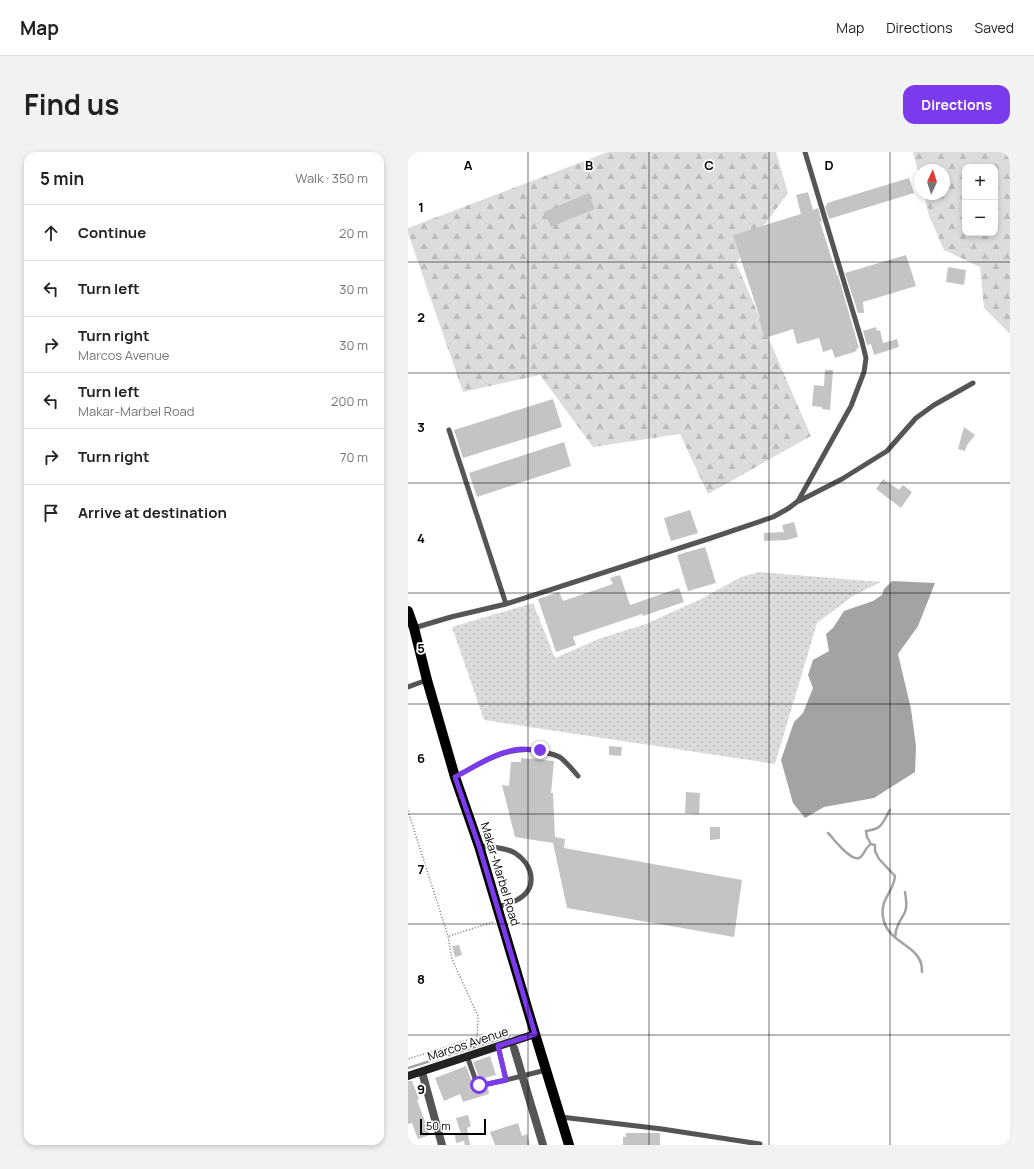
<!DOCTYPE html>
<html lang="en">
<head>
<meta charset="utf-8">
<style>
	:root { --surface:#fff; --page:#f2f2f2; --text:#222; --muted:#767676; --line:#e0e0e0; --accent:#7c3aed }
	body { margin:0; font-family:Manrope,sans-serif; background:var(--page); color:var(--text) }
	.controls { position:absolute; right:12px; top:12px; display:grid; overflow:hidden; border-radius:8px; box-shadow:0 2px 6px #0003 }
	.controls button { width:36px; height:36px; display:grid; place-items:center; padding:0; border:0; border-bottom:1px solid var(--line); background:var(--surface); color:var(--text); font:20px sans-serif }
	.compass { position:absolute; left:506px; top:12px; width:36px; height:36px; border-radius:50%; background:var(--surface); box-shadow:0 2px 6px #0003; rotate:4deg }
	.scale { position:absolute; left:12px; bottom:10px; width:66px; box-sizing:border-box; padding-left:4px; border:2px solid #000; border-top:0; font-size:11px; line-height:14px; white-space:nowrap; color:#000; -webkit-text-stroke:3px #fff; paint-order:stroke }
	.stop { position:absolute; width:12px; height:12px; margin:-9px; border:3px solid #7c3aed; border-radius:50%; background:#fff }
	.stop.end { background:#7c3aed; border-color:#fff; box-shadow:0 1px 4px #0008 }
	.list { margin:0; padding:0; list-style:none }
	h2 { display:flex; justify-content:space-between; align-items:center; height:52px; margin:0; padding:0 16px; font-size:17px }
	h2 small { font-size:13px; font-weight:400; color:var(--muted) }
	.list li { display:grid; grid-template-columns:26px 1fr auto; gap:12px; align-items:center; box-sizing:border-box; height:56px; padding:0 16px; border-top:1px solid var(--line) }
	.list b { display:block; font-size:15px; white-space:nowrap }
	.list p { margin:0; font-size:13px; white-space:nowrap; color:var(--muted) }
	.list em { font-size:13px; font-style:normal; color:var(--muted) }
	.icon { flex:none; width:22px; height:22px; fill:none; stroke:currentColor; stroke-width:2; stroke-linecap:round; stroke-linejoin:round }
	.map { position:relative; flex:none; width:602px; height:993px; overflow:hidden; border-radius:12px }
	header { display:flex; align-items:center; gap:24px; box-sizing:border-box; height:56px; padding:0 20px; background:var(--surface); border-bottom:1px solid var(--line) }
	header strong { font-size:19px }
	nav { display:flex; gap:22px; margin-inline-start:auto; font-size:14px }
	.intro { display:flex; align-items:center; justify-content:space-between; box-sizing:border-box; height:96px; padding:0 24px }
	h1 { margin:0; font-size:28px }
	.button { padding:10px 18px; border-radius:12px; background:var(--accent); color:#fff; font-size:14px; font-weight:700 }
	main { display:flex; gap:24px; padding:0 24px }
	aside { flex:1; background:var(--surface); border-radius:12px; box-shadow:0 2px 6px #0003 }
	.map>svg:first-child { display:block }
</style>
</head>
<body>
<header>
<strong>Map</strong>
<nav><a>Map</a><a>Directions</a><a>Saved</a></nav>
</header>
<div class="intro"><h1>Find us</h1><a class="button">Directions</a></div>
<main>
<aside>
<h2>5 min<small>Walk · 350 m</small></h2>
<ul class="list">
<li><svg class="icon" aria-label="ahead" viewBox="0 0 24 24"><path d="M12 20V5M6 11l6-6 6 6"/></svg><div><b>Continue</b></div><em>20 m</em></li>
<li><svg class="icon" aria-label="left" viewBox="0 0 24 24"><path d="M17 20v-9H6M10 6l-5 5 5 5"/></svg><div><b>Turn left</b></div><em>30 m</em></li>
<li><svg class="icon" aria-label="right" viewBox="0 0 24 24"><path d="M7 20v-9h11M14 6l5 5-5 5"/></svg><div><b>Turn right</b><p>Marcos Avenue</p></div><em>30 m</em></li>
<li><svg class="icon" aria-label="left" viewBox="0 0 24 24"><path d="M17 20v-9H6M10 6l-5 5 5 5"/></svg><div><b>Turn left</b><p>Makar-Marbel Road</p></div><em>200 m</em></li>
<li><svg class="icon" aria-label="right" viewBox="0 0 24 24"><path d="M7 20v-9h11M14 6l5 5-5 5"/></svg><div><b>Turn right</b></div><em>70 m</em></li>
<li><svg class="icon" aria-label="arrive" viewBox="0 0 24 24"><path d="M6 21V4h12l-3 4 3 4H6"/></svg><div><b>Arrive at destination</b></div></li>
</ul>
</aside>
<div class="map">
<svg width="602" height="993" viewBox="0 0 602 993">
	<defs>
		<pattern id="green-dots" width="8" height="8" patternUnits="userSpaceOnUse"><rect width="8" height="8" fill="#dcdcdc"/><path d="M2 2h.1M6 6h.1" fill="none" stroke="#bbb" stroke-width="1.8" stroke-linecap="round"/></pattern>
		<pattern id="forest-firs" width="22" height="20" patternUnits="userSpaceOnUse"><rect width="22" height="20" fill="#dcdcdc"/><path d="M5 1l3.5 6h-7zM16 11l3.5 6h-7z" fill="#bbb"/></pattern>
	</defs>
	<rect width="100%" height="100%" fill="#fff"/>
	<path fill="url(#green-dots)" d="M351 420 473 430 445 444 409 471 367 612 76 568 44 475 125 451 147 506 193 486 238 472 293 447 333 425Z"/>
	<path fill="url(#forest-firs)" fill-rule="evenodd" d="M200 0H368L380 41 328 111 403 284 300 342 272 282 185 295 132 223 55 240 0 81V76Z
		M505 0H602V182L576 156 572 115 536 98 521 64 516 42H536V18H512V27ZM557 15H587V81H557Z"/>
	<path fill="#a3a3a3" d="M484 429 527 431 510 474 490 502 503 557 508 594 507 620 466 646 416 655 397 666 385 651 373 608 386 570 395 561 405 536 400 523 405 508 421 499 418 482 425 476 436 459 465 449 474 443 476 437Z"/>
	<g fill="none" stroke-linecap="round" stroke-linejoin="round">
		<path stroke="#a3a3a3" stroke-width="2.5" d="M420 681C426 687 442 709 451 706 456 704 457 695 463 692L467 693V699L471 707 487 724C486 740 472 746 475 765 478 789 507 792 513 811 514 814 514 817 514 820
			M463 692 459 685 458 679C475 677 474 671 482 658
			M487 785C488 782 487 779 489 776 490 771 494 766 496 762 500 756 498 746 497 740
			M0 916 101 884"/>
	</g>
	<path fill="#c4c4c4" d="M501 26 506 41 421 67 417 54 419 53V51Z
		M400 40 405 58 410 56 414 69 412 70 429 123H430L451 196 448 197 449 199 427 206 424 197 415 200 411 186 389 192 385 177 357 186 351 167 352 166 325 83 393 62 388 43Z
		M180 41 187 57 143 75 136 60Z
		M498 103 508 134 455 150 456 161H450L437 121Z
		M540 115 558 118 556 133 538 130Z
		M468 175 469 179 472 178 475 191 489 187 491 195 466 203 463 192 459 193 455 179Z
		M417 218H425L422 258 414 257V255L404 254 406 233 416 234Z
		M145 247 154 275 55 306 46 278Z
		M556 275 567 283 559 293 557 299 550 297Z
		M156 290 163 314 69 345 61 321Z
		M475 327 491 338 495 333 504 340 493 356 468 337Z
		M282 358 290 381 263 389 256 366Z
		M386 370 390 385 379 388 356 389V381L376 380 374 373Z
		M297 395 308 431 280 439 269 403Z
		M212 423 222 453 271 436 276 450 235 464 234 462 165 485 168 493 148 500 130 447 151 440 155 449 205 432 202 426Z
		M201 594 214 595 213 604 201 603Z
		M113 606 146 609 143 641H145L147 685 157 687 156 696 334 728 326 785 159 756 145 691 107 685 94 633 101 634 103 610H113Z
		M278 640 292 641 291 662 277 661Z
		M302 675H312V687L302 688Z
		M51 793 54 803 47 805 44 794Z
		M82 904 88 923 76 926 77 928H72L65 910Z
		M58 914 66 935 74 937 80 936 81 942 55 950 52 942 36 949 27 926Z
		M0 929H4L11 947 9 948 22 983 10 987 4 971 0 972Z
		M60 963 63 974 59 976 62 993H57L56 989 48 991 47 983 53 982 48 966Z
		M110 971 114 984 119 982 122 993H87L82 980Z
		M218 981H252V993H215V985H218Z"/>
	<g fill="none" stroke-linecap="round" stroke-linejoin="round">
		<path stroke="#777" stroke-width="1.5" stroke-dasharray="1 2" stroke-linecap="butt" d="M0 659 40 784 44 807 70 864 69 885 0 907
			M41 784 85 770"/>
		<path stroke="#555" stroke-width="5" d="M41 278 98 452
			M391 349 434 327 479 299 508 266 526 253 565 231
			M6 476 43 465 98 452 303 386 365 365 381 356 390 349 443 254 456 220 458 206 454 190 397 0
			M0 535 19 528
			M47 625C75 610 105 589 139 601 143 602 149 603 153 606 159 611 165 618 170 624
			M71 694C82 695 97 695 107 701 125 713 131 736 109 748 103 751 96 753 89 755
			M59 904 69 932 75 933 98 928 90 894
			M98 928 138 918
			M153 965 254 977 352 992"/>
		<path stroke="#555" stroke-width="8" d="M106 896 135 993
			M14 920 34 993"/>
		<path stroke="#222" stroke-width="8" d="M0 924 127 882"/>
		<path stroke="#000" stroke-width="10" d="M0 459 6 476 19 528 47 625 71 694 127 882 161 993"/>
	</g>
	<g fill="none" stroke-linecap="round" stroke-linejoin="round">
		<path stroke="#7c3aed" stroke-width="5" d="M71 933H75L98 928 90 894 127 882 71 694 47 625C68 614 89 599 113 597 120 597 126 598 132 598"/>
	</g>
	<path fill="none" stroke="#000" stroke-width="1" stroke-opacity="0.55" d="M120 0V993M241 0V993M361 0V993M482 0V993M0 110H602M0 221H602M0 331H602M0 441H602M0 552H602M0 662H602M0 772H602M0 883H602"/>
	<g text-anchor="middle" stroke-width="3.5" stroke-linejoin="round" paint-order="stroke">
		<g font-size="12" fill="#000" stroke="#fff">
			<text transform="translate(92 722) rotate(73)" y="4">Makar-Marbel Road</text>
			<text transform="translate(60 892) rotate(-18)" y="4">Marcos Avenue</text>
		</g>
	</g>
	<g font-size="13" text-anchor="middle" font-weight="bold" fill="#000" stroke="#fff" stroke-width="3.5" stroke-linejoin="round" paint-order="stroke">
		<text x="60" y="18">A</text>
		<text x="181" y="18">B</text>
		<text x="301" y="18">C</text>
		<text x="421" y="18">D</text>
		<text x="13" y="60">1</text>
		<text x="13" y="170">2</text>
		<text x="13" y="280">3</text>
		<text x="13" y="391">4</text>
		<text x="13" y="501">5</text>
		<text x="13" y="611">6</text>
		<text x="13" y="722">7</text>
		<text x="13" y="832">8</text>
		<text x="13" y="942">9</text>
	</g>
</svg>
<div class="controls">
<button>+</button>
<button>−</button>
</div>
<svg class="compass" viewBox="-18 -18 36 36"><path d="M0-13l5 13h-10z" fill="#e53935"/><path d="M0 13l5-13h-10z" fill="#767676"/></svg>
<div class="scale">50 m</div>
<div class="stop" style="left:71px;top:933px"></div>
<div class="stop end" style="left:132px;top:598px"></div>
</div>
</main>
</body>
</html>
